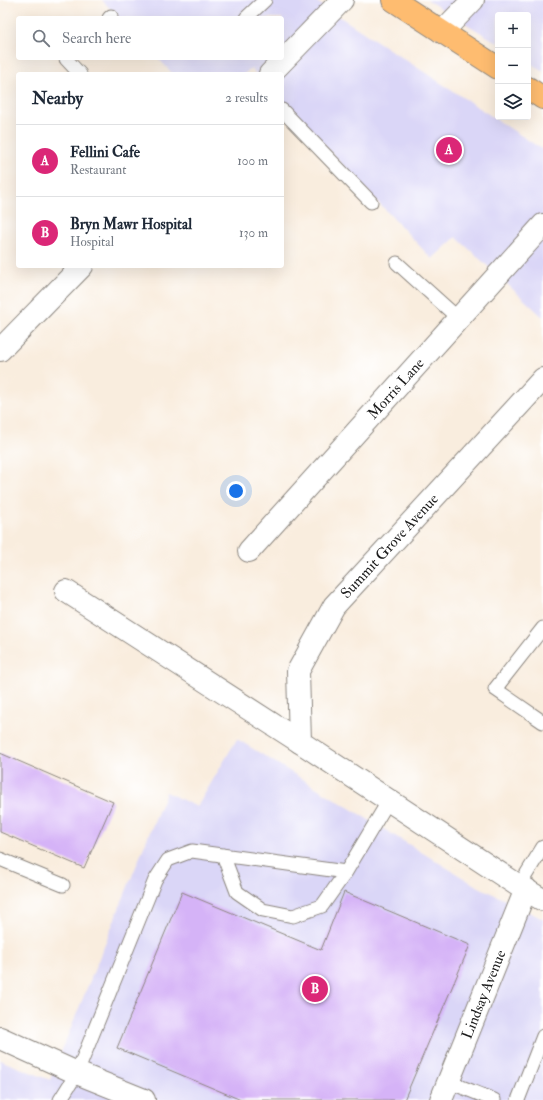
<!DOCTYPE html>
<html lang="en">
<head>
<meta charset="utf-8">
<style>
	:root { --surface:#fff; --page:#f2f2f3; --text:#1f2937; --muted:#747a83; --line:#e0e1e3; --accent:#db2777 }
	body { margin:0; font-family:"IM FELL Double Pica",serif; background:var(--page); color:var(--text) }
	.controls { position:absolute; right:12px; top:12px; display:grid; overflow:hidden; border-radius:4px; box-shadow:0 4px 16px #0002 }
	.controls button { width:36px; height:36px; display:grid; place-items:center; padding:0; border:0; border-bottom:1px solid var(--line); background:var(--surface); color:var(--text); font:20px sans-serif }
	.you { position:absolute; left:236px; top:491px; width:14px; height:14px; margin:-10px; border:3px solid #fff; border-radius:50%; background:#1a73e8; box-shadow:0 0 0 6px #1a73e833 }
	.badge { display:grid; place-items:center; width:26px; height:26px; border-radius:50%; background:var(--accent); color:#fff; font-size:13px; font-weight:700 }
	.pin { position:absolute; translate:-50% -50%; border:2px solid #fff; box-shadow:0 1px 4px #0006 }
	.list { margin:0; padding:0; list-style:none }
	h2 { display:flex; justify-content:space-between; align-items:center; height:52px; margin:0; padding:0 16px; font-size:17px }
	h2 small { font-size:13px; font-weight:400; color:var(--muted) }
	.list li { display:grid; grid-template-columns:26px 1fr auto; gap:12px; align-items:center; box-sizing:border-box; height:72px; padding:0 16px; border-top:1px solid var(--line) }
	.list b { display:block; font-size:15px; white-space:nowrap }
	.list p { margin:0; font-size:13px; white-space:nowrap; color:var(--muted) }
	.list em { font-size:13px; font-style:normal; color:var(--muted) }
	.icon { flex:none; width:22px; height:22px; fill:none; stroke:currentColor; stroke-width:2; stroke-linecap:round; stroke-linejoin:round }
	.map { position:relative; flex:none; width:543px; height:1100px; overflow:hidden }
	.search { position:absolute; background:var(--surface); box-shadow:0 4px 16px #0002; left:16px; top:16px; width:268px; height:44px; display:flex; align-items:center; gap:10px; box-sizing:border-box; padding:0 14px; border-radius:4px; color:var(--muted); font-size:15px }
	.panel { position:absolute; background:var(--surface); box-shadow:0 4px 16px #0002; left:16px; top:72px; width:268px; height:196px; border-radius:4px }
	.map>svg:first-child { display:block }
</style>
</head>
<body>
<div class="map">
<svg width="543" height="1100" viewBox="0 0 543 1100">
	<rect width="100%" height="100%" fill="#fff"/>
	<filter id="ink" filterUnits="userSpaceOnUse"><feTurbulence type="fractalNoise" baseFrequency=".025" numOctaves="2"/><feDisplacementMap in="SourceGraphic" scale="8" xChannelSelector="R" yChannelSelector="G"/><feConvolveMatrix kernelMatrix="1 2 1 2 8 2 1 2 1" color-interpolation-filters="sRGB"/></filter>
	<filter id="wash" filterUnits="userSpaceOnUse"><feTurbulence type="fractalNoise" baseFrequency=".012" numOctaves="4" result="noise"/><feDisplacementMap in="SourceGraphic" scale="16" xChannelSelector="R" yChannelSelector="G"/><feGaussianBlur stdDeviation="0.9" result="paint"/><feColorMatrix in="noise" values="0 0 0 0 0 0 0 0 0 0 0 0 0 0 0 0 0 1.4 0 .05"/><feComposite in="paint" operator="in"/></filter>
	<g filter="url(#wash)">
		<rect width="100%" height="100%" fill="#f9edde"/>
		<path fill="#dad6f7" d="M102 0H314L543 150V317L456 237 432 259 282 101V74H256L251 68 244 74H173L158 58H282V18H119Z
			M427 0H543V71L528 62V15H498V43Z
			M237 739 475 885 543 919V1100H0V1060L50 1080 166 792 197 807Z"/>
		<g id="blocks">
			<path fill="#d5b3f7" d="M0 753 113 802 84 868 0 832Z
				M182 892 321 950 344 892 470 945 404 1100H241L117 1048Z"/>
		</g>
	</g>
	<g filter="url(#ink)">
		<use href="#blocks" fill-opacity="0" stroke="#8a847d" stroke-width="1"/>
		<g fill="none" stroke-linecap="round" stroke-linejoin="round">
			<defs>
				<path id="service" d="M109 18 111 16
					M246 18 265 0
					M67 58 66 59 80 74
					M282 110 371 202
					M397 263 459 319
					M543 628 495 689 543 722
					M223 855 237 892 263 910 293 916 322 906 346 872
					M0 859 63 885
					M519 886 543 847
					M449 1082 494 1100
					M60 1100 77 1073 155 880 168 860 192 851 346 872 389 800
					M518 1100 543 1036"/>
				<g id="minor">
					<path d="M442 32 473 0"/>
					<path d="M270 74 342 0"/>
					<path d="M0 350 82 266"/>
					<path id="s1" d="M249 551 543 225"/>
					<path d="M66 591 300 742 519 886 543 900"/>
					<path id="s2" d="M300 742 298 671 334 606 543 379"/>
					<path id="s3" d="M441 1100 526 889"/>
				</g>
				<path id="tertiary" d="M0 1038 77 1073 144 1100"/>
				<path id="trunk" d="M393 0 498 68
					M528 88 543 98"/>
			</defs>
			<use href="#service" stroke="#8a847d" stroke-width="15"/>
			<use href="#minor" stroke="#8a847d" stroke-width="24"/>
			<use href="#tertiary" stroke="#8a847d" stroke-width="24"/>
			<use href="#trunk" stroke="#8a847d" stroke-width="24"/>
			<use href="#service" stroke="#fff" stroke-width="13"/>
			<use href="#minor" stroke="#fff" stroke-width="22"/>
			<use href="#tertiary" stroke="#fff" stroke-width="22"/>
			<use href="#trunk" stroke="#febc70" stroke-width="22"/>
		</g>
	</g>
	<g text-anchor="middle" stroke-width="3" stroke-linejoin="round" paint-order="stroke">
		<g font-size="15" fill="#1c1c1c" stroke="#fff">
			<text dy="5" stroke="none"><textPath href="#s1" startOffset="219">Morris Lane</textPath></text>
			<text dy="5" stroke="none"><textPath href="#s2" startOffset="227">Summit Grove Avenue</textPath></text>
			<text dy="5" stroke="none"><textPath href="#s3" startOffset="114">Lindsay Avenue</textPath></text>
		</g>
	</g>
</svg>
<div class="controls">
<button>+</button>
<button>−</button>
<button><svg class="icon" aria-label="layers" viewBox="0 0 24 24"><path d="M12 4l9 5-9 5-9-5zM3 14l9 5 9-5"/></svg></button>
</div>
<div class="you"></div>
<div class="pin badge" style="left:449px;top:150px">A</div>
<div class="pin badge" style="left:315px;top:989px">B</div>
<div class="search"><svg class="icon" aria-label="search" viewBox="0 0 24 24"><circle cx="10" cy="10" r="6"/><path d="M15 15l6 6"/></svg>Search here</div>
<section class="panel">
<h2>Nearby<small>2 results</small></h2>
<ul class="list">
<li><span class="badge">A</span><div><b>Fellini Cafe</b><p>Restaurant</p></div><em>100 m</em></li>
<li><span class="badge">B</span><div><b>Bryn Mawr Hospital</b><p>Hospital</p></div><em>130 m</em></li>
</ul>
</section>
</div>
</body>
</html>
